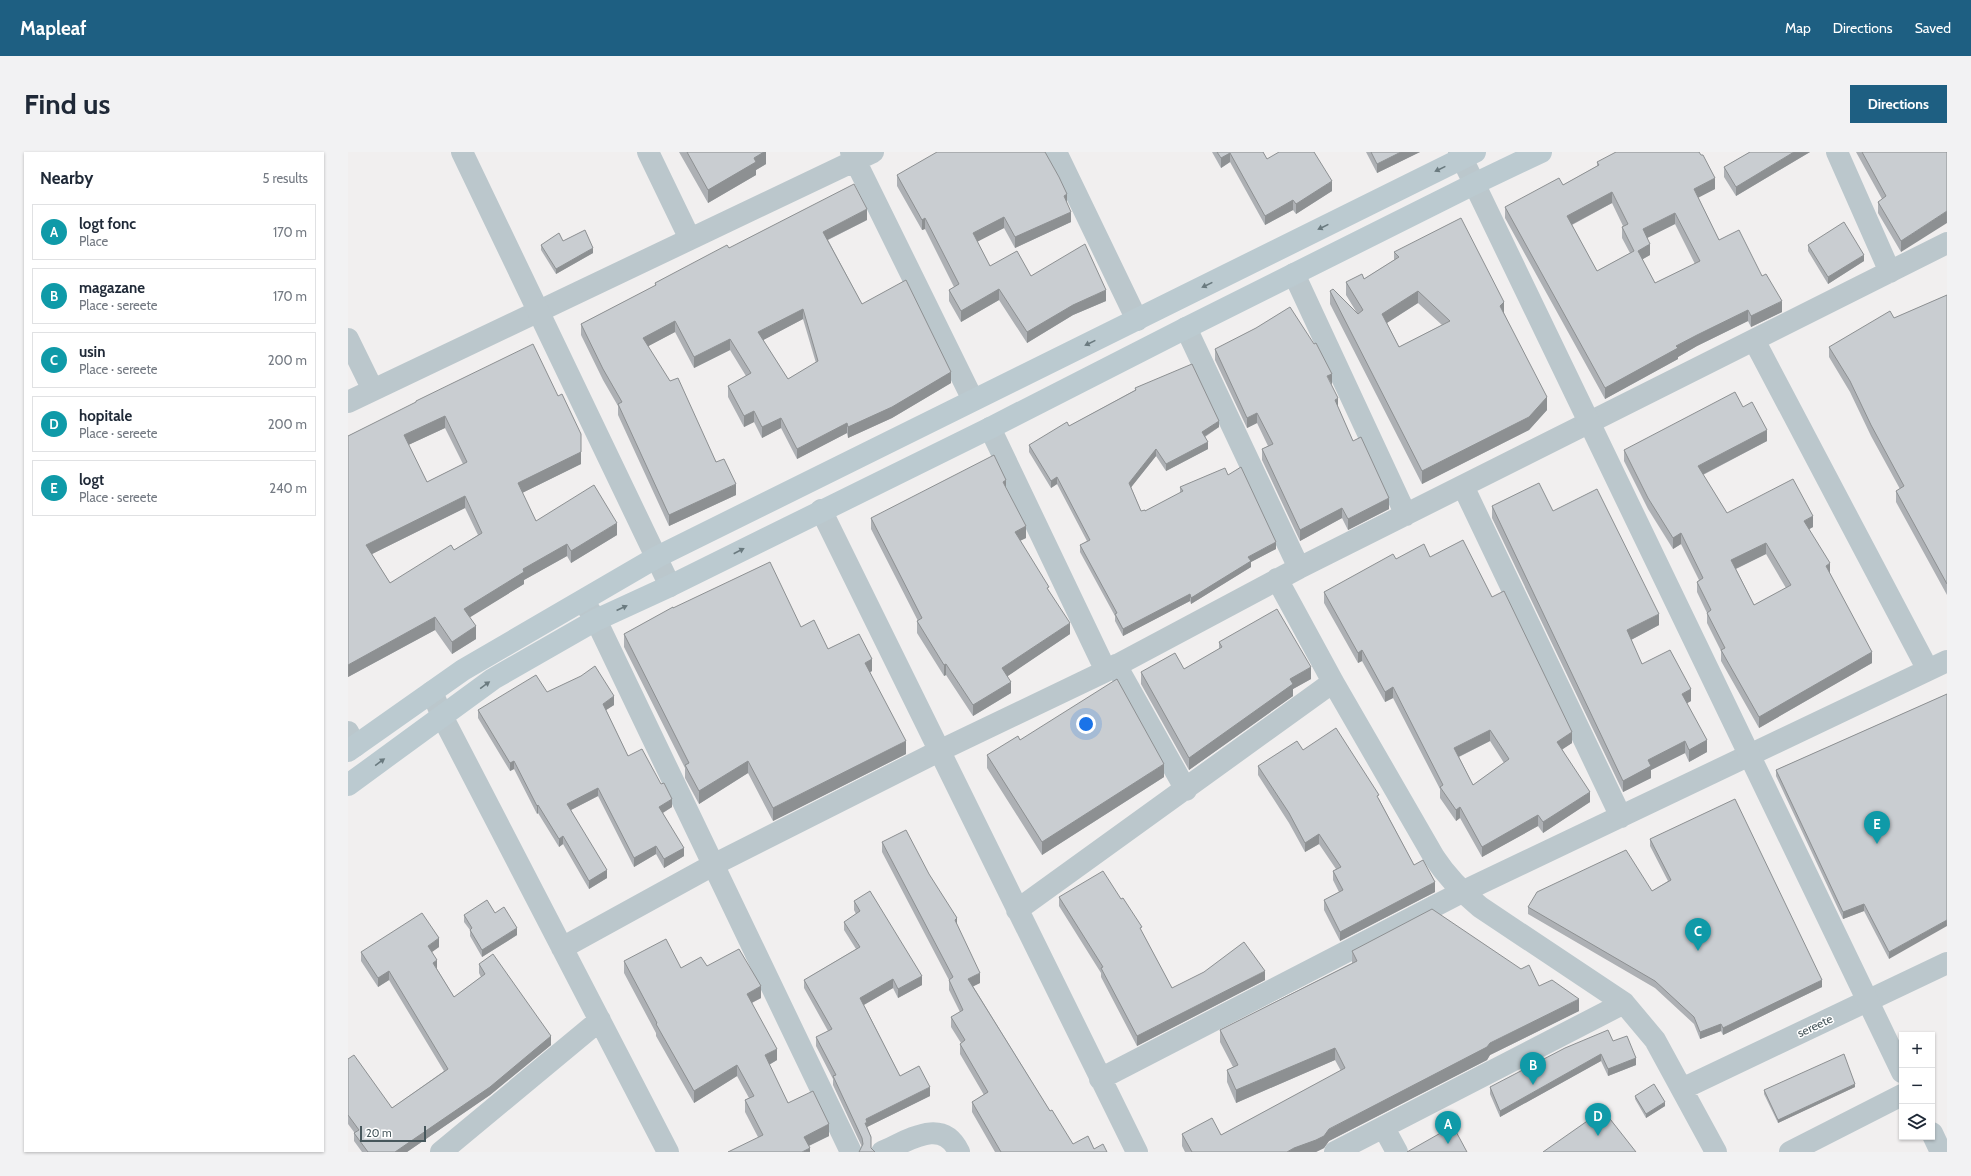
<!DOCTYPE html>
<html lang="en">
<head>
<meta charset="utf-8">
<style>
	:root { --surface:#fff; --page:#f2f2f3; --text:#1f2937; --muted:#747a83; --line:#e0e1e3; --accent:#1e5f82 }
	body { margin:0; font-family:Cabin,sans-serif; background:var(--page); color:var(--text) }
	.controls { position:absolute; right:12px; bottom:12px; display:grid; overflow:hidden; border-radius:0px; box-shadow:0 1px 3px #0004 }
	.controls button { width:36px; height:36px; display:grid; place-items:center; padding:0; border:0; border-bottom:1px solid var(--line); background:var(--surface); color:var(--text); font:20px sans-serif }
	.scale { position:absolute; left:12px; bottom:10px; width:66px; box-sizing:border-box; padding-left:4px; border:2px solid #47575c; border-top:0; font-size:11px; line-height:14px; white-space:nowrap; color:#47575c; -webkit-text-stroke:3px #fff; paint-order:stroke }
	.you { position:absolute; left:738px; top:572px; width:14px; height:14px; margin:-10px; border:3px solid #fff; border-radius:50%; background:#1a73e8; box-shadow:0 0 0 6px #1a73e833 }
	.badge { display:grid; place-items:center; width:26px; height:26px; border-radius:50%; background:var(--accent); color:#fff; font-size:13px; font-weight:700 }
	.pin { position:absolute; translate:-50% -33px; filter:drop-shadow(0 1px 2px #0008) }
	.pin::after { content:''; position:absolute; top:21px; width:14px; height:12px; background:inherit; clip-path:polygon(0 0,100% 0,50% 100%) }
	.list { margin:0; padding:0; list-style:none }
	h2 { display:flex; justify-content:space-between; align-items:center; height:52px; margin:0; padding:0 16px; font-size:17px }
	h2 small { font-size:13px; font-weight:400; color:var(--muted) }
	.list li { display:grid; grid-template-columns:26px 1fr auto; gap:12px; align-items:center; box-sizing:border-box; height:56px; margin:0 8px 8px; padding:0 8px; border:1px solid var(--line); border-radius:0px }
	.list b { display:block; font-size:15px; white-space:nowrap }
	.list p { margin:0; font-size:13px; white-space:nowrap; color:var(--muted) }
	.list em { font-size:13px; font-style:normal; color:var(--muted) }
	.icon { flex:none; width:22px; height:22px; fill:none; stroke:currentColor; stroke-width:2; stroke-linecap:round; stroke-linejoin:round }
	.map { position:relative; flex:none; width:1599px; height:1000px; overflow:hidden; border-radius:0px }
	header { display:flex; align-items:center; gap:24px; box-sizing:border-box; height:56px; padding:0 20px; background:var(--accent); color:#fff }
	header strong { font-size:19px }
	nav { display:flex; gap:22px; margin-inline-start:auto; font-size:14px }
	.intro { display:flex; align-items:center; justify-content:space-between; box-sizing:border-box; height:96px; padding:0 24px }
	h1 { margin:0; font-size:28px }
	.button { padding:10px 18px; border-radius:0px; background:var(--accent); color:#fff; font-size:14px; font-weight:700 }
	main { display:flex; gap:24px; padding:0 24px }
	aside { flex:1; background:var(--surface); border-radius:0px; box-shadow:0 1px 3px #0004 }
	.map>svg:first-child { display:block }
</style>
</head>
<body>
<header>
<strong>Mapleaf</strong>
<nav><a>Map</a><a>Directions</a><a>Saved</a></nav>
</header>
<div class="intro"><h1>Find us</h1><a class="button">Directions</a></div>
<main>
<aside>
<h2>Nearby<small>5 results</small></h2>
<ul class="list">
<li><span class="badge" style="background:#0f9aa8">A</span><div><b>logt fonc</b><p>Place</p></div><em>170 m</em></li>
<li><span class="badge" style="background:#0f9aa8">B</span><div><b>magazane</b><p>Place · sereete</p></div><em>170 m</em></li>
<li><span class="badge" style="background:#0f9aa8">C</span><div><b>usin</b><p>Place · sereete</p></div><em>200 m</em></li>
<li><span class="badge" style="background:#0f9aa8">D</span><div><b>hopitale</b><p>Place · sereete</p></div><em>200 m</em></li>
<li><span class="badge" style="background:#0f9aa8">E</span><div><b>logt</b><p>Place · sereete</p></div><em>240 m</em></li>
</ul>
</aside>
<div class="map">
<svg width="1599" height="1000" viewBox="0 0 1599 1000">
	<rect width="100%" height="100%" fill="#f1efef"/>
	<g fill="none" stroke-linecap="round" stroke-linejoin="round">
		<path stroke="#bbc7cc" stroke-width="22" d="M300 0 342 87
			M503 0 625 248
			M708 0 789 168
			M1489 0 1542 120
			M946 122 1058 363
			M838 176 951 416
			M0 187 25 238
			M1406 188 1580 518
			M0 250 525 0
			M642 276 758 519
			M1115 334 1273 665
			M473 358 789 1000
			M929 427 985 530 1086 705C1099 725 1114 740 1132 755L1276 851 1307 888 1368 1000
			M235 449 248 468 503 1000
			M768 513 838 638
			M84 540 94 564 320 1000
			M0 580 7 594
			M669 758 985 530
			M214 796 365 713 591 599 758 519 951 416 1599 91
			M752 927 1114 740 1599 509
			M1334 937 1599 811
			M1036 976 1049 1000
			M93 1000 252 868
			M534 1000C560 989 594 964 611 1000
			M987 1000 1276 851
			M1442 1000 1554 943"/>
		<path stroke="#bbc7cc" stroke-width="22" d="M114 0 322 434
			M1111 0 1554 920
			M1584 981 1593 1000"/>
		<path stroke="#bbcad0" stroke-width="22" d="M0 599 115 518 309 405 1127 0
			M0 633 145 527 248 468 322 434 642 276 838 176 1126 32 1193 0"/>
	</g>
	<path fill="#adb0b4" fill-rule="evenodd" d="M331 0H418V12L408 18V23L360 51Z
		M864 0H915L919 7 984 39 948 62 945 58 917 73 882 10 873 16Z
		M1018 0H1072L1029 21Z
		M1402 0H1462L1388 44 1376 25V15Z
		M1508 0H1599L1553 100 1530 61V50L1534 47Z
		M1249 10 1367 37 1350 45 1371 88 1414 124 1434 160 1403 175 1400 169 1349 194 1330 205V207L1257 247 1157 66V55L1215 33 1249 14ZM1264 51 1275 74 1274 75V86L1282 101 1249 119 1224 73ZM1327 72 1347 112 1307 131 1294 107 1302 103 1299 86Z
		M549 23 719 51 723 70 667 96 656 76 629 89 642 114 683 124 758 149 725 163 679 191 651 148 613 170 601 149V138L606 135 577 77 574 78 549 34Z
		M519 68 480 88 514 152 603 231 544 266 500 286 499 281 449 307 433 276 414 286 406 270 396 275 380 245V234L398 224 382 198 346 216 327 180 300 194 388 343 321 374 270 263V254L255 228 233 183V172L307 134V131L381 96ZM455 167 468 211 440 227 415 188Z
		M215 89 245 101 208 122 193 98V93Z
		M1460 93 1516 109 1480 132 1460 99Z
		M1046 100 1156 161 1199 258 1181 278 1074 332 982 152V139L1009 161 998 143V130L1016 127 1046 108ZM1070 151 1094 173 1051 195 1039 171Z
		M1599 143V443L1548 350V339L1552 337 1523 284 1502 240 1481 205V195Z
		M867 197 983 233 990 256 1005 289 1041 357 1000 378 994 366 952 389 914 308V297L920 294 909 271 899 276 867 208Z
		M787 236 871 275 857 285 860 297 818 319 808 304 783 335 793 359H797L832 341V335L928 397 903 410V415L843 452 842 449 775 484 767 469V464L732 400V393L739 389 709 332 703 336 681 300V293L721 274 787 238Z
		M68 249 233 312 174 341 188 369 269 383 223 411 219 404 176 428V432L121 465 128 487 104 502 87 478 0 525V284L68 251ZM97 276 115 312 79 330 60 293ZM117 356 130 383 106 398 42 431 24 402Z
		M1395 255 1419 289 1355 323 1379 361 1465 375 1461 377 1524 511 1411 576 1373 509V499L1359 471V461L1349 440V430L1351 428 1333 392 1325 397 1300 357 1276 309V298ZM1418 402 1438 436 1406 453 1388 417Z
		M658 336 678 386 672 389 701 440 722 482 659 524 663 541 625 564 598 523 596 524 569 481V469H570L523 377V366Z
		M1144 354 1205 359 1311 473 1283 488 1294 512 1343 549 1339 551 1359 600 1341 610 1337 601 1303 618V626L1275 640 1144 366Z
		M1082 405 1144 445 1224 591 1214 597 1242 650 1195 681 1190 674 1134 705 1112 666 1108 669 1092 646V637L1045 546 1037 550 1014 509 1010 511 976 451V440L1048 407ZM1142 589 1156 611 1125 633 1111 605Z
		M325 456 453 475 480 497 524 519 522 520 558 602 425 669 400 621 351 652 337 626V616L276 495V482Z
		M871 490 963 527 945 537V544L841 618 793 532V520L836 517 871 497Z
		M199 540 266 553 258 558 280 604 324 655 315 661 336 704 316 716 308 702 286 715 250 644 223 658 259 726 241 737 215 692 211 695 190 661 189 662 166 617 162 619 130 566V558Z
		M1599 542 1541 807 1516 759 1495 767 1428 624V618Z
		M672 588 816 625 694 703 639 616V603Z
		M955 598 1031 647 1066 713 1087 740 992 789 976 758V748L991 740 985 728V719L988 717 971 692 957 700 941 671 910 623V614Z
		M1302 687 1474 835 1375 883 1373 879 1352 887 1346 872 1307 836 1180 762V755L1304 739 1320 729 1302 694Z
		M534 690 609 773 632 831 625 834 702 959 725 992 759 1000H647L624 960V950L636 943 612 902V892L613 891 603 875V865L612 860 601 838V828L534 700Z
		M711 745 794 780 824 836 917 828 789 894 753 825V821L711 754Z
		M506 749 574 833 550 846 545 836 516 853 552 924 582 944 519 975 523 985 514 995 485 933V927L468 894V885L480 879 456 836V828L508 797 496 778V770L508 762 506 758Z
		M147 761 169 783 134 805 122 784V778L116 770V763Z
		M91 795 83 800 89 817 106 845 133 825 131 821V812L203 893 142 943 59 1000H14L6 989V980L0 972V907L44 956 96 919 41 828 30 835 13 809V800Z
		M1004 799 1191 834 1231 859 1142 903 1139 908 981 989 976 996 968 1000H837L834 994V982L873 983 993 919 987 908 888 951 879 930V918L885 915 872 890V878L1004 811Z
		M276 809 333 816 359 814 413 846 404 851 429 908 421 913 440 951 481 984 461 994 462 1000 410 985 397 960V948L401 946 389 924 346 951 308 884V881L276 821Z
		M1265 889 1288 913 1260 924 1253 909 1152 965 1142 942V935Z
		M1507 935 1430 971 1416 942V938Z
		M1287 944 1317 954 1298 966 1287 947Z"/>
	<path fill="#8d9092" d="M416 0H418V12L408 18V23L360 51V38L406 6Z
		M1053 0H1072L1029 21V12Z
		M1446 0H1462L1388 44V35Z
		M882 1V10L873 16V6Z
		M1367 26V37L1346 48V37Z
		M984 29V39L948 62V52Z
		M1264 40V51L1219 75V64Z
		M719 42V53L716 44Z
		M945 48V58L917 73V64Z
		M519 57V68L475 90V80Z
		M1599 59V71L1553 100V89Z
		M723 60V70L667 96V85Z
		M1327 61V72L1295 88V77Z
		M656 65V76L625 92V81Z
		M577 66V77L574 78V68Z
		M1302 92V103L1290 110V99Z
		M245 96V101L208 122V117Z
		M1516 103V109L1480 132V125Z
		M651 137V148L613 170V159Z
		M758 138V149L725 163 679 191V180L725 153Z
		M1070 139V151L1034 174V162Z
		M1434 149V160L1403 175V164Z
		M1156 150V163L1152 154Z
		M455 157V167L410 191V180Z
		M1400 158V169L1349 194 1330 205V207L1257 247V236L1328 194 1349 183Z
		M327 169V180L295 197V186Z
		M382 187V198L346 216V205Z
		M603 220V231L544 266 500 286V275Z
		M984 222V233L979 224Z
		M1199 245V258L1181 278 1074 332V319Z
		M990 246V257L987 248Z
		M406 259V270L396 275V264Z
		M909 261V271L899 276V266Z
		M97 264V276L56 295V283Z
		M433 266V276L414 286V275Z
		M871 269V275L854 286V280Z
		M499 271V281L449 307V297Z
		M1419 278V289L1350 325V314Z
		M233 282V312L170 343V331Z
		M860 290V297L818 319V312Z
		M808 297V304L781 338V331Z
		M709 325V332L703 336V329Z
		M658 328V339L655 330Z
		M388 332V343L321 374V363Z
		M117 344V356L18 405V393Z
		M1041 346V357L1000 378V367Z
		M994 356V366L952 389V378Z
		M1465 364V375L1456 380V369Z
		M269 371V383L223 411V399Z
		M678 374V386L667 391V380Z
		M1333 381V392L1325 397V386Z
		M928 390V397L903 410V415L843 452V446L900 405Z
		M1418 391V402L1383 419V408Z
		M219 392V404L176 428V432L116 469V457L175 417Z
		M1482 411V422L1478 414Z
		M842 442V449L775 484V477Z
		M1311 462V473L1279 490V478Z
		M87 465V478L0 525V513Z
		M722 471V482L654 528V516Z
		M128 474V487L104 502V490Z
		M1014 498V509L1010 511V501Z
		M1524 500V511L1411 576V565Z
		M524 507V519L517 523V511Z
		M598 512V523L596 524V513Z
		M963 515V527L945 537V544L841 618V606L942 527Z
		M663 530V541L625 564V553Z
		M1045 535V546L1037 550V540Z
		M1343 537V549L1334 554V542Z
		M266 544V553L255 560V552Z
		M1142 578V589L1106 607V596Z
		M1224 580V591L1209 601V590Z
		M1359 588V600L1341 610V598Z
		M558 589V602L425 669V656Z
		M1337 589V601L1303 618V626L1275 640V629L1300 608Z
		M166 609V617L162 619V611Z
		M400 609V621L351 652V639Z
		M816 612V625L694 703V690Z
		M250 636V644L219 660V652Z
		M1242 640V650L1195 681V670Z
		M324 647V655L311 663V655Z
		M190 653V661L189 662V654Z
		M1112 655V666L1108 669V658Z
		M1190 663V674L1134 705V695Z
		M971 682V692L957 700V691Z
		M215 684V692L211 695V687Z
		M308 694V702L286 715V706Z
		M336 696V704L316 716V707Z
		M259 718V726L241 737V729Z
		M1087 730V740L992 789V780Z
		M1516 752V759L1495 767V760Z
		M609 766V776L607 768Z
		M1599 768V774L1541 807V800Z
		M169 776V783L134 805V798Z
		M91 786V795L80 803V794Z
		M89 808V817L85 811Z
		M41 819V828L30 835V826Z
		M917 819V828L789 894V884Z
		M632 821V831L620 837V827Z
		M574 824V833L550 846V837Z
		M545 827V836L512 855V846Z
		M1474 828V835L1375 883V876Z
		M413 834V846L399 853V842Z
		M1231 847V859L1142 903 1139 908 981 989 976 996 968 1000H939L1142 891Z
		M1373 872V879L1352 887V880Z
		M203 884V893L142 943 59 1000H47Z
		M987 896V908L888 951V938Z
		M429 897V908L417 915V903Z
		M1253 902V909L1152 965V959Z
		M1288 906V913L1260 924V917Z
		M389 913V924L346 951V939Z
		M1507 932V935L1430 971V968Z
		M582 935V944L519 975 517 980 518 967Z
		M1317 950V954L1298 966V962Z
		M481 972V984L456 996V985Z
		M462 996V1000H454Z"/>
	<path fill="#c9cdd1" stroke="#8d9092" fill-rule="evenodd" d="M339 0H416L406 6 408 10 360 38Z
		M589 0H697L711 25 719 42 716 44 723 60 667 85 656 65 625 81 642 114 669 99 683 124 737 92 758 138 725 153 679 180 651 137 613 159 601 138 611 132 577 66 574 68 549 23Z
		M869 0H915L919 7 931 0H966L984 29 948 52 945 48 917 64 882 1 873 6Z
		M1023 0H1053L1029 12Z
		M1268 0H1351L1353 3H1355L1367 26 1346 37 1371 88 1391 78 1414 124 1418 122 1434 149 1403 164 1400 158 1349 183 1328 194 1330 196 1257 236 1157 55 1211 26 1215 33 1251 13 1249 10ZM1264 40 1280 72 1274 75 1286 99 1249 119 1219 64ZM1327 61 1352 109 1307 131 1290 99 1302 92 1295 77Z
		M1402 0H1446L1388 35 1376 15Z
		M1514 0H1599V59L1553 89 1530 50 1538 44Z
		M506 32 519 57 475 80 514 152 558 128 603 220 544 255 500 275 499 271 449 297 433 266 414 275 406 259 396 264 380 234 403 221 382 187 346 205 327 169 295 186 322 229 330 226 368 310 376 307 388 332 321 363 270 252 274 250 255 217 233 172 308 133 307 131 379 93 381 96ZM455 157 470 209 440 227 410 180Z
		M1113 66 1156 150 1152 154 1199 245 1181 265 1074 319 982 139 985 137 1010 162 1015 158 998 130 1014 122 1016 127 1051 105 1046 100ZM1070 139 1102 169 1051 195 1034 162Z
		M1496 70 1516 103 1480 125 1460 93Z
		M237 78 245 96 208 117 193 93 211 81 215 89Z
		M1599 143V432L1548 339 1556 334 1523 273 1502 229 1481 195 1542 159 1546 166Z
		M942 155 966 192 968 191 984 222 979 224 990 246 987 248 1005 289 1013 285 1041 346 1000 367 994 356 952 378 914 297 925 292 909 261 899 266 867 197 908 176Z
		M185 192 210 244 214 242 233 282V300L170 331 188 369 246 333 269 371 223 399 219 392 175 417 176 420 116 457 128 474 104 490 87 465 0 513V284L68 250V249ZM97 264 119 310 79 330 56 283ZM117 344 134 381 106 398 103 393 42 431 18 393Z
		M844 212 871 269 854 280 860 290 818 312 808 297 781 331 793 359 797 358V359L835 339 832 335 877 316 880 323 893 315 928 390 900 405 903 409 843 446 842 442 775 477 767 462 769 461 732 393 742 388 709 325 703 329 681 293 719 270 721 274 788 238 787 236Z
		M1387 240 1395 255 1404 250 1419 278 1350 314 1379 361 1445 327 1465 364 1456 369 1482 411 1478 414 1524 500 1411 565 1373 498 1377 496 1359 461 1363 458 1349 430 1355 426 1333 381 1325 386 1300 346 1276 298ZM1418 391 1443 433 1406 453 1383 408Z
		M646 303 658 328 655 330 678 374 667 380 701 435 699 436 722 471 654 516 663 530 625 553 598 512 596 513 569 469 574 466 523 366Z
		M1191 331 1205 359 1249 337 1311 462 1279 478 1294 512 1322 498 1343 537 1334 542 1359 588 1341 598 1337 589 1300 608 1303 614 1275 629 1144 354Z
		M1115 388 1144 445 1156 439 1224 580 1209 590 1242 640 1195 670 1190 663 1134 695 1112 655 1108 658 1092 635 1095 633 1045 535 1037 540 1014 498 1010 501 976 440 1045 402 1048 407 1076 392 1082 405ZM1142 578 1161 607 1125 633 1106 596Z
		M422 410 453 475 466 468 480 497 511 482 524 507 517 511 558 589 425 656 400 609 351 639 337 613 341 611 276 482 325 455V456Z
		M929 457 963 515 942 527 945 532 841 606 793 520 827 501 836 517 874 495 871 490Z
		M247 514 266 544 255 552 280 604 294 597 313 632 316 631 324 647 311 655 336 696 316 707 308 694 286 706 250 636 219 652 259 718 241 729 215 684 211 687 190 653 189 654 166 609 162 611 130 558 188 523 199 540 233 524Z
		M769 527 816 612 694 690 639 603 670 584 672 588Z
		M1599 542V768L1541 800 1516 752 1495 760 1428 618Z
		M988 576 1031 643 1029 644 1066 713 1075 708 1087 730 992 780 976 748 995 738 985 719 993 715 971 682 957 691 941 661 910 614 949 589 955 598Z
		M1387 647 1474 828 1375 876 1373 872 1352 880 1346 865 1307 829 1180 755 1189 740 1278 698 1304 739 1323 728 1302 687Z
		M558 678 581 722 609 766 607 768 632 821 620 827 702 959 704 958 725 992 740 984 746 997 755 992 759 1000H653L624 950 640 940 612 892 617 888 603 865 615 858 601 828 605 825 534 690Z
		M755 719 773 747 775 746 794 775 792 776 824 836 856 820 896 790 917 819 789 884 753 816 755 815 711 745Z
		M522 739 574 824 550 837 545 827 512 846 552 924 571 914 582 935 518 967 519 971H517L523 985V996L527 1000H511L515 992 514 986 485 924 488 923 468 885 484 877 456 828 512 795 496 770 512 759 506 749Z
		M139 748 147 761 156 755 169 776 134 798 122 778 124 776 116 763Z
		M1084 757 1173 817 1181 813 1191 834 1204 828 1231 847 1142 891 1139 895 981 977 976 984 968 988 946 996 939 1000H844L834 982 864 966 873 983 997 916 987 896 888 938 879 918 890 913 872 878 1009 809 1004 799Z
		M74 761 91 786 80 794 89 808 85 811 106 845 137 822 131 812 145 802 203 884 142 935 47 1000H20L6 981 11 978 0 963V907L6 903 44 956 100 917 41 819 30 826 13 800Z
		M318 787 333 816 353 805 359 814 391 797 413 834 399 842 429 897 417 903 440 951 465 939 481 972 456 985 462 996 454 1000H380L415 983 397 948 406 944 389 913 346 939 308 872 309 871 276 809Z
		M1260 878 1265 889 1279 884 1288 906 1260 917 1253 902 1152 959 1142 935 1217 896Z
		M1496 902 1507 932 1430 968 1416 938Z
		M1306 932 1317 950 1298 962 1287 944Z
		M1255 958 1288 1000H1195Z
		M1105 974 1119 1000H1059Z"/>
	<defs><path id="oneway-solid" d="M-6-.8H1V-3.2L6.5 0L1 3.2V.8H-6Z"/></defs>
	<g fill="#6a7a7f">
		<use href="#oneway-solid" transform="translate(1092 17) rotate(154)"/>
		<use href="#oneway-solid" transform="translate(975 75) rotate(154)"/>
		<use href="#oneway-solid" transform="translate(859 133) rotate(154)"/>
		<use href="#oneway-solid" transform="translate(742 191) rotate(154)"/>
		<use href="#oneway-solid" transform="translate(391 399) rotate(-27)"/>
		<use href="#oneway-solid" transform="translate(274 456) rotate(-25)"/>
		<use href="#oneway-solid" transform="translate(137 533) rotate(-36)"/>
		<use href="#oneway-solid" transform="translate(32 610) rotate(-36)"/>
	</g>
	<g text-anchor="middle" stroke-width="3" stroke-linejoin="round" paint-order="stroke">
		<g font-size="12" fill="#47575c" stroke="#fff">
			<text transform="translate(1467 874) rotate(-25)" y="4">sereete</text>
		</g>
	</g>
</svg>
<div class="controls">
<button>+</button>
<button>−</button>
<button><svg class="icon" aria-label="layers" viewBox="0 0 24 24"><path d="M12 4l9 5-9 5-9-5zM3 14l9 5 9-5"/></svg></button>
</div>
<div class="scale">20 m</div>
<div class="you"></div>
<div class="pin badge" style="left:1100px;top:992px;background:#0f9aa8">A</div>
<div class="pin badge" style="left:1185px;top:933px;background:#0f9aa8">B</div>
<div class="pin badge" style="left:1350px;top:799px;background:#0f9aa8">C</div>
<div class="pin badge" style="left:1250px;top:984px;background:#0f9aa8">D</div>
<div class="pin badge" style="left:1529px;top:692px;background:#0f9aa8">E</div>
</div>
</main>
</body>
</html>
